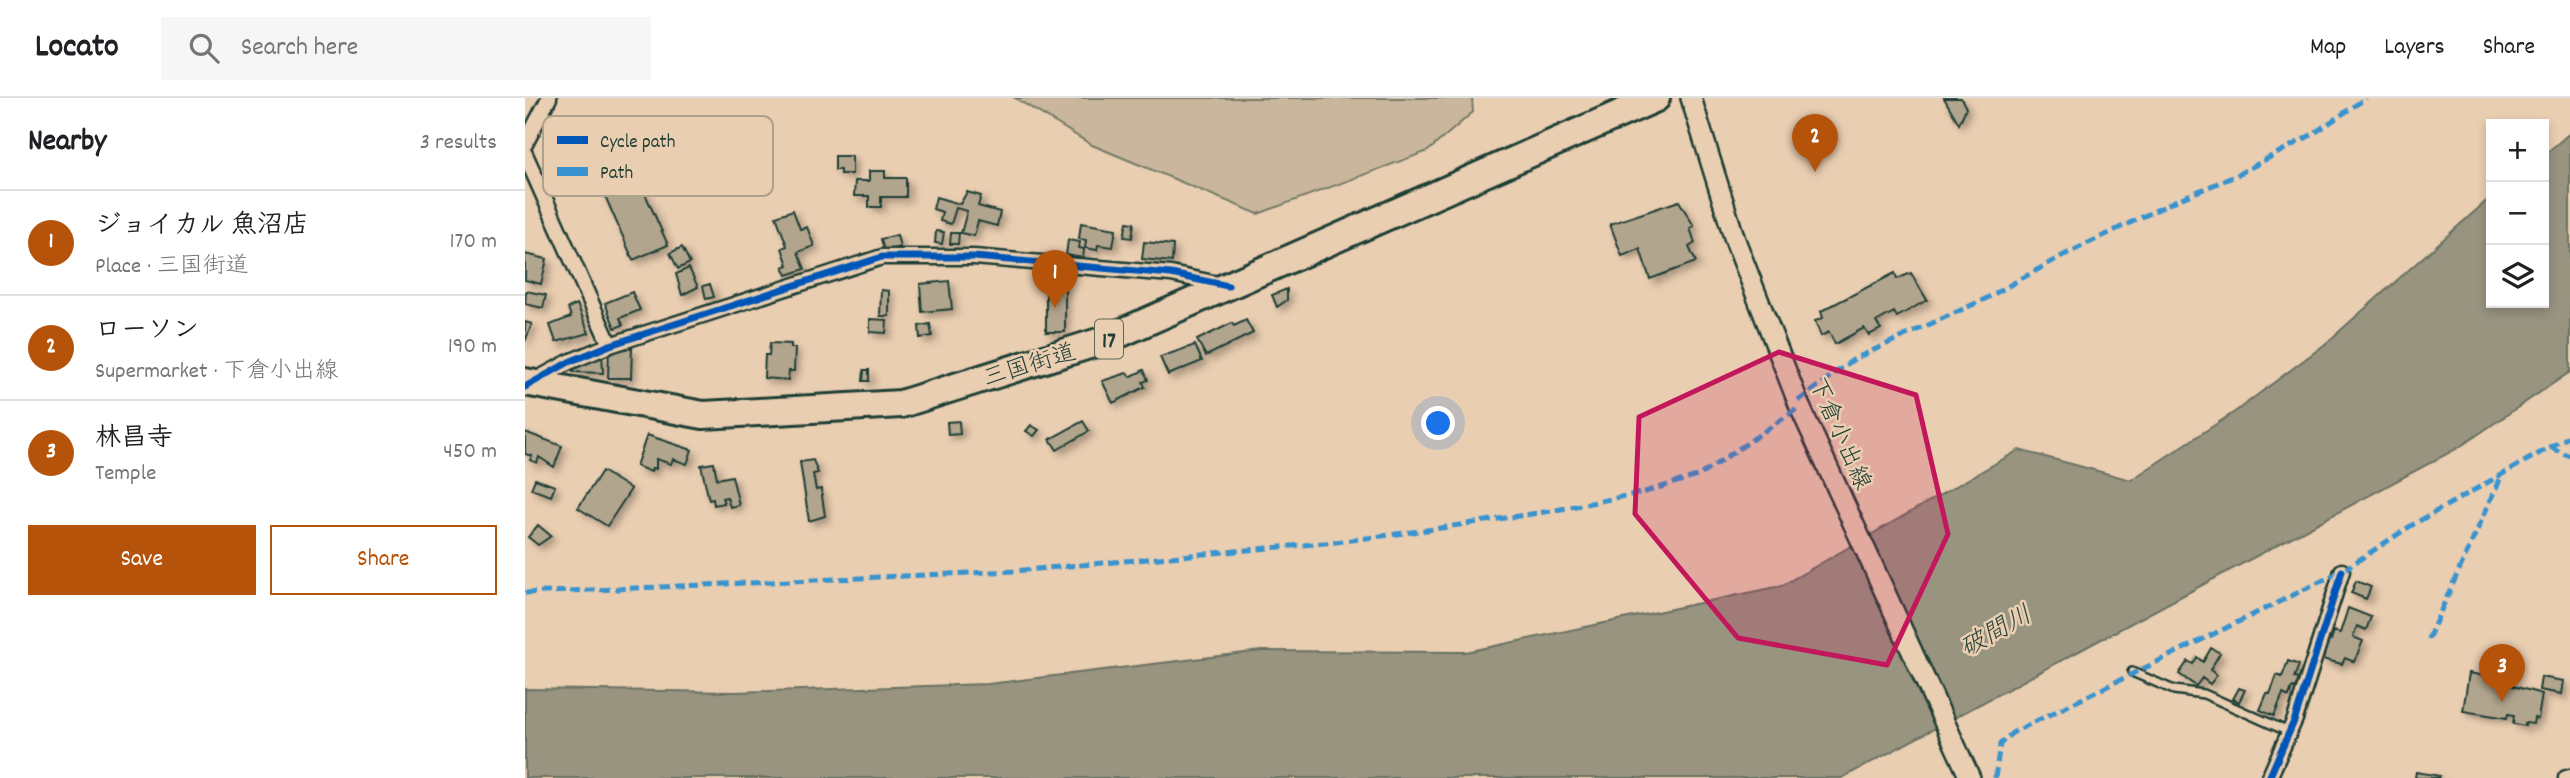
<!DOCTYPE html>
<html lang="en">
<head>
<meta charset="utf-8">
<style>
	:root { --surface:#fff; --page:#f6f6f6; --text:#202124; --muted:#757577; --line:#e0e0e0; --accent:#b45309 }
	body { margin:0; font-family:Dekko,"Klee One",sans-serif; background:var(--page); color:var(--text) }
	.controls { position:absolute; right:21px; top:21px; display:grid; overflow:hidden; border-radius:0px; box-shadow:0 4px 10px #0003 }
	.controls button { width:63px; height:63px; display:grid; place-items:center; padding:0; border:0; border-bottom:2px solid var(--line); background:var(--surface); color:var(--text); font:35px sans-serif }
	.you { position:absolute; left:914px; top:326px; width:24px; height:24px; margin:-18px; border:5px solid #fff; border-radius:50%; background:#1a73e8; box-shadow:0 0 0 10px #1a73e833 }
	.badge { display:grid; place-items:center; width:46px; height:46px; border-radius:50%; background:var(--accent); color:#fff; font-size:23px; font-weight:700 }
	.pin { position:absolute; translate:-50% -58px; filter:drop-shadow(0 2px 4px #0008) }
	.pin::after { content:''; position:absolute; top:37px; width:24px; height:21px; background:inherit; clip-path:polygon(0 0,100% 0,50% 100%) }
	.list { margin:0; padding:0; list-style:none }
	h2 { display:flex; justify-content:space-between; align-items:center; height:91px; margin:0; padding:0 28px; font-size:30px }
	h2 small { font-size:23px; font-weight:400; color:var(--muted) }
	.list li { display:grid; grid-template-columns:46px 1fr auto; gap:21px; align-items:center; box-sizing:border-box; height:105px; padding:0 28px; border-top:2px solid var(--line) }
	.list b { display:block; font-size:26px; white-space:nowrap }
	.list p { margin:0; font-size:23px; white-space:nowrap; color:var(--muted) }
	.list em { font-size:23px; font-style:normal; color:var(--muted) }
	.actions { display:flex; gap:14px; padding:21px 28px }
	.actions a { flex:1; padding:16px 0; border:2px solid var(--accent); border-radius:0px; text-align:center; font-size:24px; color:var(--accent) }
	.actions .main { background:var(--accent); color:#fff }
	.icon { flex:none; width:38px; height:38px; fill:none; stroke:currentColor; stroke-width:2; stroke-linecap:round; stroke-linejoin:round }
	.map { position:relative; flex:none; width:2045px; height:680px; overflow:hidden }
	header { display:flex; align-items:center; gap:42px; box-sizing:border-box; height:98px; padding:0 35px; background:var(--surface); border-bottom:2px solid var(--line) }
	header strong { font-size:33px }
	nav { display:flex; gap:38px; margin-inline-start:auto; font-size:24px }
	.search { width:490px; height:63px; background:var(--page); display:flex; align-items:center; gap:18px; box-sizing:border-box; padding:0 24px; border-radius:0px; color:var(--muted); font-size:26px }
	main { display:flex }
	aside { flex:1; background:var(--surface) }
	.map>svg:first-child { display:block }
</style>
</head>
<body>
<header>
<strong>Locato</strong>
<div class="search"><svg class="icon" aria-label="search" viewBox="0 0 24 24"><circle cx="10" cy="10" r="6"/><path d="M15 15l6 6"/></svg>Search here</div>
<nav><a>Map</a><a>Layers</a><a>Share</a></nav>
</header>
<main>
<aside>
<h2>Nearby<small>3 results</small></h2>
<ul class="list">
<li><span class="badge">1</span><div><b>ジョイカル 魚沼店</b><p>Place · 三国街道</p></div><em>170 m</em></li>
<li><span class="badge">2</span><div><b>ローソン</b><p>Supermarket · 下倉小出線</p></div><em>190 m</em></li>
<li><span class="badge">3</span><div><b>林昌寺</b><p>Temple</p></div><em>450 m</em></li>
</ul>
<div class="actions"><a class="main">Save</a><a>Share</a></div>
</aside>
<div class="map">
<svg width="2045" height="680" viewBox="0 0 2045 680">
	<defs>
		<filter id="shadow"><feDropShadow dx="4.5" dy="4.5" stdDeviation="3.5" flood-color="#0004"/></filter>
	</defs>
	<rect width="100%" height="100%" fill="#eaceb1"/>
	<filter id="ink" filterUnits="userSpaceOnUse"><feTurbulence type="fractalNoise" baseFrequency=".0143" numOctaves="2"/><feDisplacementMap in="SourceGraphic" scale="14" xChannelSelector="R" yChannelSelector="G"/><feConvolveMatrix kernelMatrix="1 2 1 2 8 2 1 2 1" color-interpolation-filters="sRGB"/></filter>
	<g filter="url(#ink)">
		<path fill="#c9b69c" stroke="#747a68" stroke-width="2" d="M490 0H947L948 14 903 53 733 116 567 47Z"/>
		<path fill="#999480" stroke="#687162" stroke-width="2" d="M2045 35V274L1933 350 1317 680H0V591L210 594 463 586 736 553 941 554 1256 488 1494 352 1606 382 1711 313 1799 247 1966 99V205H2019V57Z"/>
		<path fill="#b2a58e" stroke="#1f3d34" stroke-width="2" filter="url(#shadow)" d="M1419 0H1436L1441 10 1434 26Z
			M97 44 143 147 108 162 63 59Z
			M310 58H327V76H315V72H310Z
			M344 73H360V80H381V99H356V109H344V98H329L330 83H344Z
			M442 94 456 98 453 108 475 114 472 128 453 123 449 138 436 135 442 113 431 110 426 126 415 123 417 114 408 111 411 99 435 106Z
			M1154 103 1169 128 1165 130 1170 145 1164 149 1171 164 1125 181 1115 151 1097 158 1085 126Z
			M268 112 275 131 282 129 289 148 273 154 280 171 262 177 258 169 263 167 257 150 262 148 251 118Z
			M602 124 609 125 607 140 599 139Z
			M556 125 591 131 588 149 573 147 572 152 560 150 561 142 554 141Z
			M411 133 419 134 417 146 410 145Z
			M426 135H434L433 146H425Z
			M372 137 375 149 359 153 356 141Z
			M543 142 555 144 554 150 559 151 558 160 541 157Z
			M619 144 648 147 647 164 617 161Z
			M157 149 165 165 153 171 145 155Z
			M0 156 22 161 16 186 0 182Z
			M164 170 173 189 157 197 151 176Z
			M1370 175 1372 181 1386 175 1402 202 1372 219 1369 214 1351 224 1356 231 1344 237 1339 230 1310 246 1304 234 1296 238 1290 223 1298 220 1296 213Z
			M424 183 427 211 397 214 395 186Z
			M185 186 189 199 181 201 178 188Z
			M521 186H540V234H521Z
			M762 191V202L752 209 747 197Z
			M356 192 364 193V218H355Z
			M1 193 21 197 18 210 0 206Z
			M107 194 115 212 95 220 98 227 90 230 80 205Z
			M52 206 64 235 31 244 25 227 46 219 43 210Z
			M345 221 362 222 361 235 345 234Z
			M721 222 728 235 681 258 672 242 707 225 709 228Z
			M0 224 7 226 0 244Z
			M405 226 407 238 395 240 394 228Z
			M245 245 266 246V250H270L269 273H264L263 282 239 280 240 257H244Z
			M670 247 677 263 643 277 635 259Z
			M107 250 106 280H83L84 251Z
			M77 254 78 275 48 274V263Z
			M339 272H344V283H338Z
			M619 272 623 282 618 284 620 289 588 305 577 283 602 275 605 279Z
			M434 323 435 336 423 337 422 324Z
			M558 323 564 333 532 352 525 341Z
			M506 327 514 332 509 338 501 333Z
			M0 334 37 348 29 369 14 359 12 365 5 362 7 358 0 356Z
			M122 337 167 352 162 366 148 361 146 366 131 361V371L127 370 126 374 111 368Z
			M288 362 293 375 288 376 291 392 296 391 300 418 284 423 275 364Z
			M189 365 192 381 207 378 214 407 205 409 202 399 197 400 199 405 189 407 188 401 184 402 176 367Z
			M77 373 106 391 82 428 53 410Z
			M10 381 30 388 26 398 6 391Z
			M13 427 26 438 13 447 3 439Z
			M1831 483 1846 489 1841 501 1826 495Z
			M1823 510 1846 519 1841 532 1832 528 1828 539 1838 543 1829 564 1820 560 1817 566 1797 561 1803 540 1806 542 1809 533 1815 535Z
			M1686 550 1695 555 1685 572 1692 577 1685 586 1677 580 1671 588 1654 576 1663 563 1668 566 1672 559 1678 564Z
			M1763 563 1774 567 1769 580 1774 581 1770 591 1767 590 1764 599 1758 596 1749 618 1735 612 1742 595 1745 596 1752 577 1757 579Z
			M1944 575 1989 583 1988 588 2017 596 2013 621 2009 620 2008 626 2000 625V628L1988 626 1989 617 1983 616 1982 620 1938 613Z
			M2016 579 2039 583 2037 596 2014 592Z
			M1714 590 1720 592 1714 604 1708 601Z
			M1891 674 1915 678 1914 680H1890Z"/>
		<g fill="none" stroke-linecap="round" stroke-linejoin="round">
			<defs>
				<path id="lane" d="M1607 574 1649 592 1679 596 1764 634"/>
				<path id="street" d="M0 46 24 0
					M0 56 85 247
					M7 284 44 264 85 247 357 159H449L646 176 698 187
					M1744 680 1770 621 1817 473
					M2041 680 2045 679"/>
				<path id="secondary" d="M1166 0 1210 142 1275 309 1445 680"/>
				<path id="highway" d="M0 284 178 317 376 306 580 242 1131 0"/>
			</defs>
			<use href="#lane" stroke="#1f3d34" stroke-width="12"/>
			<use href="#street" stroke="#1f3d34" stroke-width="19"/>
			<use href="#secondary" stroke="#1f3d34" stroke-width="24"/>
			<use href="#highway" stroke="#1f3d34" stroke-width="32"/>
			<use href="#lane" stroke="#eaceb1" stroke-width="7"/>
			<use href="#street" stroke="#eaceb1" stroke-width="14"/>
			<use href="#secondary" stroke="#eaceb1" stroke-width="19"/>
			<use href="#highway" stroke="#eaceb1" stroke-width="26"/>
			<path stroke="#3993ce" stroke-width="5" stroke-dasharray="10 5" stroke-linecap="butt" d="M1273 303 1329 261 1460 201 1537 158 1652 102 1710 78 1788 36 1841 0
				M2025 349 2045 358
				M0 495 489 473 811 444 902 432 1026 413 1120 394 1175 377 1275 309
				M1903 541 1977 377
				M1470 680 1475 646 1487 635 1817 473 1887 427 2045 338"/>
			<defs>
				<path id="cycleway" d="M0 289 44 264 85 247 357 159H449L646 176 703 188
					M1744 680 1770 621 1817 473"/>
			</defs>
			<use href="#cycleway" stroke="#eaceb1" stroke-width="11"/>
			<use href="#cycleway" stroke="#0057b8" stroke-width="7"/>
		</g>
	</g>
	<path fill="#c2185b" fill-opacity="0.2" stroke="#c2185b" stroke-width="5" stroke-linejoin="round" d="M1254 254 1391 297 1423 436 1362 567 1213 540 1110 416 1114 319Z"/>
	<g text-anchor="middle" stroke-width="5" stroke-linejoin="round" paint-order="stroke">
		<rect fill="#eaceb1" stroke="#5c685a" stroke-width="2" x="570" y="221.5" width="28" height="39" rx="5"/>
		<g font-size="23" font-weight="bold" fill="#1f3d34">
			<text x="584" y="249">17</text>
		</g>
		<g font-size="24" fill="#1f3d34" stroke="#eaceb1">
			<text transform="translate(504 266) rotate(-17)" y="8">三国街道</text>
			<text transform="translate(1316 335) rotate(66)" y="8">下倉小出線</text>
		</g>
		<g font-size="26" font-style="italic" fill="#2b463c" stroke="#eaceb1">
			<text transform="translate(1470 532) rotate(-29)" y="9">破間川</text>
		</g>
	</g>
	<rect x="18" y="18" width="230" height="80" rx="10" fill="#eaceb1" stroke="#ada28c" stroke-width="2"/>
	<rect x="32" y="38" width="31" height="8" fill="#0057b8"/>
	<rect x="32" y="69" width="31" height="9" fill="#3993ce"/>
	<g font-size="19" fill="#1f3d34">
		<text x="75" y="49">Cycle path</text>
		<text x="75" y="80">Path</text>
	</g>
</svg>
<div class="controls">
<button>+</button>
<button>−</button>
<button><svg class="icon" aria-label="layers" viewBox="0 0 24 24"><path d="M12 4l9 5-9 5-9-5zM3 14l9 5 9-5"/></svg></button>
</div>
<div class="you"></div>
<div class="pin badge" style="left:530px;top:210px">1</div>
<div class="pin badge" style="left:1290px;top:74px">2</div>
<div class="pin badge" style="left:1977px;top:604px">3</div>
</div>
</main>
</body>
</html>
